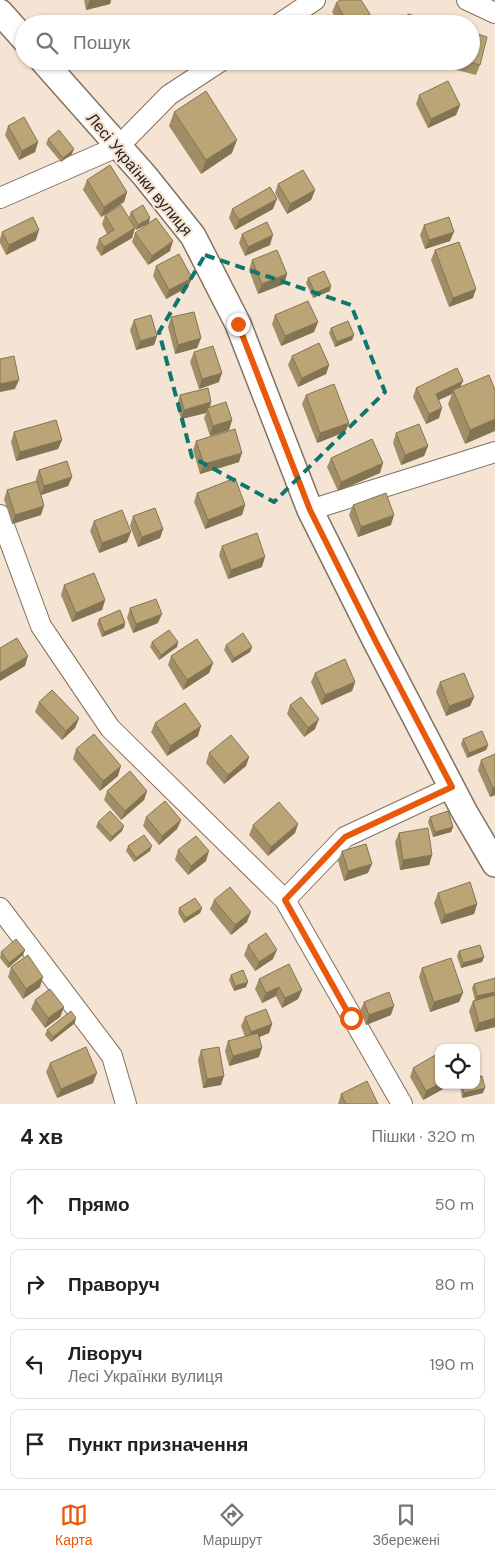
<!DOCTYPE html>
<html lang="uk">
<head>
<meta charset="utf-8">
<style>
	:root { --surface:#fff; --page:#f2f2f2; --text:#202124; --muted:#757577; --line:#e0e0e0; --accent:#ea580c }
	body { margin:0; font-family:"DM Sans",sans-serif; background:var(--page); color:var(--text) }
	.controls { position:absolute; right:15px; bottom:15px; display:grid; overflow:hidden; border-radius:10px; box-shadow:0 1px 4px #0004 }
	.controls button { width:45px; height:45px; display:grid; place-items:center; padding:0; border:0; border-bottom:1px solid var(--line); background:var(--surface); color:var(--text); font:25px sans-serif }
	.stop { position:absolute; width:15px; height:15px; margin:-11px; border:4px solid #ea580c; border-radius:50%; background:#fff }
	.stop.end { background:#ea580c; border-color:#fff; box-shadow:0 1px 5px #0008 }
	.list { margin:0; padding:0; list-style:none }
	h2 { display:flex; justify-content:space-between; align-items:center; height:65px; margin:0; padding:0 20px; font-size:21px }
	h2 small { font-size:16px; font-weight:400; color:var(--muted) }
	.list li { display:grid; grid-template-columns:32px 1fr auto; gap:15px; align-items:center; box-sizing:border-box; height:70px; margin:0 10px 10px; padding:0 10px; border:1px solid var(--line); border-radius:10px }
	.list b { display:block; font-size:19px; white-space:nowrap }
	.list p { margin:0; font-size:16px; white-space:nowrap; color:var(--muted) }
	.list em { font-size:16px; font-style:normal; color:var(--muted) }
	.icon { flex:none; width:28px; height:28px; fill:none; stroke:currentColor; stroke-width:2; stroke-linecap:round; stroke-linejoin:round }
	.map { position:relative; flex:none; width:495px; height:1104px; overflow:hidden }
	.search { position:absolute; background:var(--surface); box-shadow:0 1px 4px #0004; left:15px; right:15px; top:15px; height:55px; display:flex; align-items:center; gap:12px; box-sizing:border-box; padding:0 18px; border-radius:28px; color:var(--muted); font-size:19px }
	.sheet { height:385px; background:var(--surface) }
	nav { display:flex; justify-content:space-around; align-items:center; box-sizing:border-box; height:70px; border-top:1px solid var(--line); background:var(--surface); font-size:14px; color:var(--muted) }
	nav a { display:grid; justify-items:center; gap:2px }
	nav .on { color:var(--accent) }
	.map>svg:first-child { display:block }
</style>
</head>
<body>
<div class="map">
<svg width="495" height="1104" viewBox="0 0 495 1104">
	<rect width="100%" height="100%" fill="#f5e4d3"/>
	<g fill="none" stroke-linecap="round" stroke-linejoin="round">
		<defs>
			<path id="minor" d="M467 0 495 13
				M279 24 315 0
				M0 198 119 146 169 95 221 61
				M310 510 495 452
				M0 515 41 626 110 728 285 900 402 1104
				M285 900 345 837 452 787
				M0 908 112 1056 126 1104"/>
			<path id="tertiary" d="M0 12 24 39
				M43 61 145 176 193 236 238 324 310 510 375 640 464 811 495 864"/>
		</defs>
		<use href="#minor" stroke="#817162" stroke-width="22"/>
		<use href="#tertiary" stroke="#817162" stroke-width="28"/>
		<use href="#minor" stroke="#fff" stroke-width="20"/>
		<use href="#tertiary" stroke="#fff" stroke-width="25"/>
	</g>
	<path fill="#a18e66" d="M84 0H111L110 4 86 10Z
		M336 3 367 24H340L332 12Z
		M447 61H471L480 65 476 75 445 67Z
		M419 95 460 105 456 115 428 128 416 104Z
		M174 112 232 153 201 174 169 126Z
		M8 126 38 142 35 152 19 160 5 135Z
		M48 139 72 154 61 162 46 144Z
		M87 180 127 192 124 202 101 217 83 190Z
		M278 184 315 190 311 200 287 214 275 193Z
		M232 209H273L235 230 229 218Z
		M131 212 149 223 136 230 129 217Z
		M105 215 135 228 132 238 101 256 96 248 99 239 107 234 102 224Z
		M424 225 450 241 425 249 420 235Z
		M2 232 36 240 6 255 0 243V239Z
		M135 233 170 251 148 265 132 242Z
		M242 234 270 245 245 256 239 243Z
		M435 250 473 298 449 307 431 260Z
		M252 260 287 274 284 284 258 294 249 270Z
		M156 266 192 278 188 287 166 299 153 276Z
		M308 278 330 291 313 298 306 283Z
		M275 315 318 322 314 332 281 346 272 324Z
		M171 317 201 338 197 348 175 354 168 327Z
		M134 320 157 336 154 345 136 350 130 330Z
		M331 328 354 335 352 340 335 347 329 333Z
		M194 352 219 382 199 389 190 362Z
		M292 356 329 365 326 374 298 387 288 365Z
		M463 381 460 387 495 390 465 444 448 404 452 394 439 400V418L426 424 413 397 416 388Z
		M180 395 211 402 210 408 232 420 229 430 210 436 204 418 206 413 181 419 177 405Z
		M306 395 349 423 345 432 317 443 302 404Z
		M14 432 62 440 58 449 16 461 11 442Z
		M396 433 428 446 424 456 401 465 393 443Z
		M196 441 239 462 200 474 193 450Z
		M331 458 380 473 338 491 327 467Z
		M39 470 72 477 68 486 41 495V515L12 524 4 499 7 490 36 481V479Z
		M197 493 245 505 242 515 205 529 194 502Z
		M353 505 391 525 358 537 349 515Z
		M133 516 163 529 160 538 138 547 130 526Z
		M94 521 127 542 99 553 90 531Z
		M222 546 262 567 228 579 219 555Z
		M64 585 105 600 102 610 72 622 61 595Z
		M130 608 158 623 133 633 127 618Z
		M99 619 125 623 124 628 102 637 97 624Z
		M152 642H178L177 647 159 660 150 647Z
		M226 645 252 647 250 652 232 663 224 650Z
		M171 656 213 663 209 673 183 690 168 665Z
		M315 673 355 682 352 691 321 705 311 682Z
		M440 682 474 697 470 706 446 716 436 692Z
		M39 702 79 718 75 728 62 740 35 712Z
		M290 705 315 729 304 737 287 714Z
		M155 723 198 736 167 756 151 732Z
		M463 739 488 745 486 750 467 758 461 744Z
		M76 749 118 776 100 791 73 759Z
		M209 753 249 757 246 766 224 784 206 763Z
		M495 754V795L490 797 478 770 481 760Z
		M107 791H147L144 800 121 820 104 800Z
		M146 817 181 820 177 829 159 845 143 826Z
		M430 817 453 827 451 832 433 837 428 822Z
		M98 822 122 831 110 842 96 827Z
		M298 824 295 833 268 856 249 835 253 825Z
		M399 833 432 855 429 865 400 870 395 842Z
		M128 846 150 851 134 862 126 851Z
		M178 850 206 861 188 875 175 860Z
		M342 851 368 873 344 881 338 861Z
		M438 893 477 904 474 914 441 924 434 903Z
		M214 900 247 922 231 935 210 909Z
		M179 908H202L200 913 184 923 178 913Z
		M248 945 273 959 255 971 244 955Z
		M25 950 23 955 8 968 0 958 1 952Z
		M459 951 484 957 482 962 461 968 457 956Z
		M11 967 40 987 23 999 8 977Z
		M422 968 459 1002 430 1012 419 977Z
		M231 975 246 987 234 991 229 980Z
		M495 978V1027L475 1032 469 1011 473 1001H475L472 988 474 984Z
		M259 979 302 990 298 999 282 1008 276 996 262 1003 255 989Z
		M35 1000 64 1007 60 1017 45 1028 31 1009Z
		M364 1002 391 1015 366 1025 360 1011Z
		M245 1017 272 1024 269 1033 259 1037V1057L229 1066 225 1051 228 1041 245 1037 241 1026Z
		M75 1023 51 1042 45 1035 47 1030Z
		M201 1050 221 1085 203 1088 198 1060Z
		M50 1063 93 1083 57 1098 46 1072Z
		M413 1068 439 1085H447V1087L423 1100 410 1077Z
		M460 1085H476L483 1093 462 1098Z
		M341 1094 378 1104H338Z"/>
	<path fill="#837453" d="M90 0H111L110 4 86 10Z
		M370 14 367 24H355Z
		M307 61H315L306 65Z
		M460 105 456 115 428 128 431 119Z
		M237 140 232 153 201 174 206 160Z
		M38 142 35 152 19 160 22 151Z
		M74 149 72 154 61 162 63 158Z
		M315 190 311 200 287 214 290 204Z
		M127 192 124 202 101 217 104 207Z
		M277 199 273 209 235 230 239 220Z
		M150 218 149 223 136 230 138 225Z
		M135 228 132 238 101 256 104 247Z
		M39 230 36 240 6 255 9 245Z
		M454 232 450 241 425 249 429 240Z
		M273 235 270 245 245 256 248 247Z
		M173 241 170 251 148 265 152 256Z
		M287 274 284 284 258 294 262 284Z
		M192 278 188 287 166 299 169 290Z
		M331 286 330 291 313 298 315 293Z
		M476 289 473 298 449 307 453 298Z
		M318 322 314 332 281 346 285 336Z
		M354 335 352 340 335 347 337 342Z
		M157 336 154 345 136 350 140 341Z
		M201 338 197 348 175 354 178 345Z
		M329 365 326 374 298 387 302 378Z
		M222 373 219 382 199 389 202 379Z
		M19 380 15 389 0 392V384Z
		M463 381 459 390H453L452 394 432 403 436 394Z
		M211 402 208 411 207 408 206 413 181 419 184 410Z
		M442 408 439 418 426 424 429 414Z
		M495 419V431L465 444 470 430Z
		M232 420 229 430 210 436 213 426Z
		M349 423 345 432 317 443 320 433Z
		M62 440 58 449 16 461 20 452Z
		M428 446 424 456 401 465 405 455Z
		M242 453 239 462 200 474 204 464Z
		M383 463 380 473 338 491 341 482Z
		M72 477 68 486 41 495 44 486Z
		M245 505 242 515 205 529 208 520Z
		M44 506 41 515 12 524 15 515Z
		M394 515 391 525 358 537 361 527Z
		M163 529 160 538 138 547 142 537Z
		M131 532 127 542 99 553 102 543Z
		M265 557 262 567 228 579 231 570Z
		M105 600 102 610 72 622 76 613Z
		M162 614 158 623 133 633 136 624Z
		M125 623 124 628 102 637 104 632Z
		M178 642 177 647 159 660 161 655Z
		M252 647 250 652 232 663 234 658Z
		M28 656 25 666 0 681V673Z
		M213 663 209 673 183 690 187 680Z
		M355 682 352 691 321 705 325 695Z
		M474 697 470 706 446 716 449 706Z
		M79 718 75 728 62 740 66 731Z
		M319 719 315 729 304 737 308 728Z
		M201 726 198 736 167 756 170 746Z
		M488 745 486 750 467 758 469 753Z
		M249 757 246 766 224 784 228 775Z
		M121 766 118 776 100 791 103 781Z
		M495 787V795L490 797 493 788Z
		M147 791 144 800 121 820 125 811Z
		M181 820 177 829 159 845 162 836Z
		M298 824 295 833 268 856 271 847Z
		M124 826 122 831 110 842 112 837Z
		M453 827 451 832 433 837 435 832Z
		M152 846 150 851 134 862 136 858Z
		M209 851 206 861 188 875 191 866Z
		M432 855 429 865 400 870 403 860Z
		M372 864 368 873 344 881 348 871Z
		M477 904 474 914 441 924 445 915Z
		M202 908 200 913 184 923 186 918Z
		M251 912 247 922 231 935 235 925Z
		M25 950 23 955 8 968 9 963Z
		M277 950 273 959 255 971 259 962Z
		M484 957 482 962 461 968 463 963Z
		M43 977 40 987 23 999 26 989Z
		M248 982 246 987 234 991 235 986Z
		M279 987 276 996 262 1003 266 993Z
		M302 990 298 999 282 1008 285 998Z
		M495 992V996L475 1001 477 996Z
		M463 993 459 1002 430 1012 434 1002Z
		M394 1006 391 1015 366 1025 369 1015Z
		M64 1007 60 1017 45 1028 48 1018Z
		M76 1018 75 1023 51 1042 53 1037Z
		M495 1018V1027L475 1032 479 1023Z
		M272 1024 269 1033 247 1042 251 1032Z
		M262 1048 259 1057 229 1066 233 1056Z
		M97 1073 93 1083 57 1098 61 1089Z
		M224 1076 221 1085 203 1088 207 1079Z
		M439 1084V1085H447V1087L423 1100 426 1091Z
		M485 1088 483 1093 462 1098 464 1093Z"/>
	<path fill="#bba577" stroke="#837453" d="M340 0H361L370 14 355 24H349L336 3Z
		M408 14 436 22 435 24H405Z
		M471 32 487 37 480 65 465 61H471Z
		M448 81 460 105 431 119 419 95Z
		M206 91 237 140 206 160 174 112Z
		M24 117 38 142 22 151 8 126Z
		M59 130 74 149 63 158 48 139Z
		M110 165 127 192 104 207 87 180Z
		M303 170 315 190 290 204 278 184Z
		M270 187 277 199 239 220 232 209Z
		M121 205 135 228 104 247 99 239 114 230 105 215Z
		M143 205 150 218 138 225 131 212Z
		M33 217 39 230 9 245 2 232Z
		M449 217 454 232 429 240 424 225Z
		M156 218 173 241 152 256 135 233Z
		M267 222 273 235 248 247 242 234Z
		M459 242 476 289 453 298 435 250Z
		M277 250 287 274 262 284 252 260Z
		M179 254 192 278 169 290 156 266Z
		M324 271 331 286 315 293 308 278Z
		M308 301 318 322 285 336 275 315Z
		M194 312 201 338 178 345 171 317Z
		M151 315 157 336 140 341 134 320Z
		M348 321 354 335 337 342 331 328Z
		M319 343 329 365 302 378 292 356Z
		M213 346 222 373 202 379 194 352Z
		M14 356 19 380 0 384V359Z
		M457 368 463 381 436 394 442 408 429 414 416 388Z
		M489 375 495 390V419L470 430 453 390Z
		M334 384 349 423 320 433 306 395Z
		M208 388 211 402 184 410 180 395Z
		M226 402 232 420 213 426 207 408Z
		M56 420 62 440 20 452 14 432Z
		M419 424 428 446 405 455 396 433Z
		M235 429 242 453 204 464 196 441Z
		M372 439 383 463 341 482 331 458Z
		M67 461 72 477 44 486 39 470Z
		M235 478 245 505 208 520 197 493Z
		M37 481 44 506 15 515 7 490Z
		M386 493 394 515 361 527 353 505Z
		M155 508 163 529 142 537 133 516Z
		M122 510 131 532 102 543 94 521Z
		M257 533 265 557 231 570 222 546Z
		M94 573 105 600 76 613 64 585Z
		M156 599 162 614 136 624 130 608Z
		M120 610 125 623 104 632 99 619Z
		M169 630 178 642 161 655 152 642Z
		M243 633 252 647 234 658 226 645Z
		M17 638 28 656 0 673V648Z
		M197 639 213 663 187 680 171 656Z
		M345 659 355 682 325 695 315 673Z
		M464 673 474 697 449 706 440 682Z
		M52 690 79 718 66 731 39 702Z
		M301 697 319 719 308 728 290 705Z
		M185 703 201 726 170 746 155 723Z
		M482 731 488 745 469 753 463 739Z
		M94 734 121 766 103 781 76 749Z
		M231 735 249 757 228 775 209 753Z
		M495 754V787L493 788 481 760Z
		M130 771 147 791 125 811 107 791Z
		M165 801 181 820 162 836 146 817Z
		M279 802 298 824 271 847 253 825Z
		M110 811 124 826 112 837 98 822Z
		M448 811 453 827 435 832 430 817Z
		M428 828 432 855 403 860 399 833Z
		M144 835 152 846 136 858 128 846Z
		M196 836 209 851 191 866 178 850Z
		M366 844 372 864 348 871 342 851Z
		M470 882 477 904 445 915 438 893Z
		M230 887 251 912 235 925 214 900Z
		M195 898 202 908 186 918 179 908Z
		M266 933 277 950 259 962 248 945Z
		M16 939 25 950 9 963 1 952Z
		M480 945 484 957 463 963 459 951Z
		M28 955 43 977 26 989 11 967Z
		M451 958 463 993 434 1002 422 968Z
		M289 964 302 990 285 998 279 987 266 993 259 979Z
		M243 970 248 982 235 986 231 975Z
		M495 978V992L477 996 474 984Z
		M50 989 64 1007 48 1018 35 1000Z
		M389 992 394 1006 369 1015 364 1002Z
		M495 995V1018L479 1023 473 1001Z
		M266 1009 272 1024 251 1032 245 1017Z
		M71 1011 76 1018 53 1037 47 1030Z
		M258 1033 262 1048 233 1056 228 1041Z
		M86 1047 97 1073 61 1089 50 1063Z
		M219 1047 224 1076 207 1079 201 1050Z
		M437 1054 439 1057V1084L426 1091 413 1068Z
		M482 1076 485 1088 464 1093 462 1085H476V1077Z
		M367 1081 378 1104H346L341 1094Z"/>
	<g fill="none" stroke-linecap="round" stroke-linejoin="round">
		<path stroke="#ea580c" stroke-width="6" d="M238 324 310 510 375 640 452 787 345 837 285 900 351 1018"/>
	</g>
	<path fill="none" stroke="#0f766e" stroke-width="4" stroke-dasharray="10 6" stroke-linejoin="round" d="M205 255 351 305 385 392 274 502 192 457 159 332Z"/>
	<g text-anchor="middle" stroke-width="4.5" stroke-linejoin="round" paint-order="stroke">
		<g font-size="16" fill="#2c261f" stroke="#f5e4d3">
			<text transform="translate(140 174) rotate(50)" y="6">Лесі Українки вулиця</text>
		</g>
	</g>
</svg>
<div class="controls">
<button><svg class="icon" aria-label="locate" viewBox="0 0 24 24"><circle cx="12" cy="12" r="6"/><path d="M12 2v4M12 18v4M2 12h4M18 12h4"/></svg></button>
</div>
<div class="stop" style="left:351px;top:1018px"></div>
<div class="stop end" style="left:238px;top:324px"></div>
<div class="search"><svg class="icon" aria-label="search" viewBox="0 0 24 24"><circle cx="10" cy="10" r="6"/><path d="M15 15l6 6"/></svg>Пошук</div>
</div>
<section class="sheet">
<h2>4 хв<small>Пішки · 320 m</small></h2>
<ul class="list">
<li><svg class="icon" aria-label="ahead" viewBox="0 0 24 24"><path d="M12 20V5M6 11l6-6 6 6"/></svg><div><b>Прямо</b></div><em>50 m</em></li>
<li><svg class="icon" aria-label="right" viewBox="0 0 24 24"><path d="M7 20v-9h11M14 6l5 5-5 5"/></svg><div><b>Праворуч</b></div><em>80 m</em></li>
<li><svg class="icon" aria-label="left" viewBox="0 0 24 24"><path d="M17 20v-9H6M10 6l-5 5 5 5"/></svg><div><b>Ліворуч</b><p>Лесі Українки вулиця</p></div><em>190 m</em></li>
<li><svg class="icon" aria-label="arrive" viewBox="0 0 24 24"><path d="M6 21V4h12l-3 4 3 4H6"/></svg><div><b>Пункт призначення</b></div></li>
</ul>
</section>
<nav>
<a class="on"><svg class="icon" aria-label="map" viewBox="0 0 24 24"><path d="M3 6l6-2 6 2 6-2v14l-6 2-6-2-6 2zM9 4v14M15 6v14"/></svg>Карта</a>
<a><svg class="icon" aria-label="directions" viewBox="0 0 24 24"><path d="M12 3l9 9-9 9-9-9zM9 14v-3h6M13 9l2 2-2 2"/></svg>Маршрут</a>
<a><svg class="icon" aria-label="saved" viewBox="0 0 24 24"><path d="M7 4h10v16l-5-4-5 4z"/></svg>Збережені</a>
</nav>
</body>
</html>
